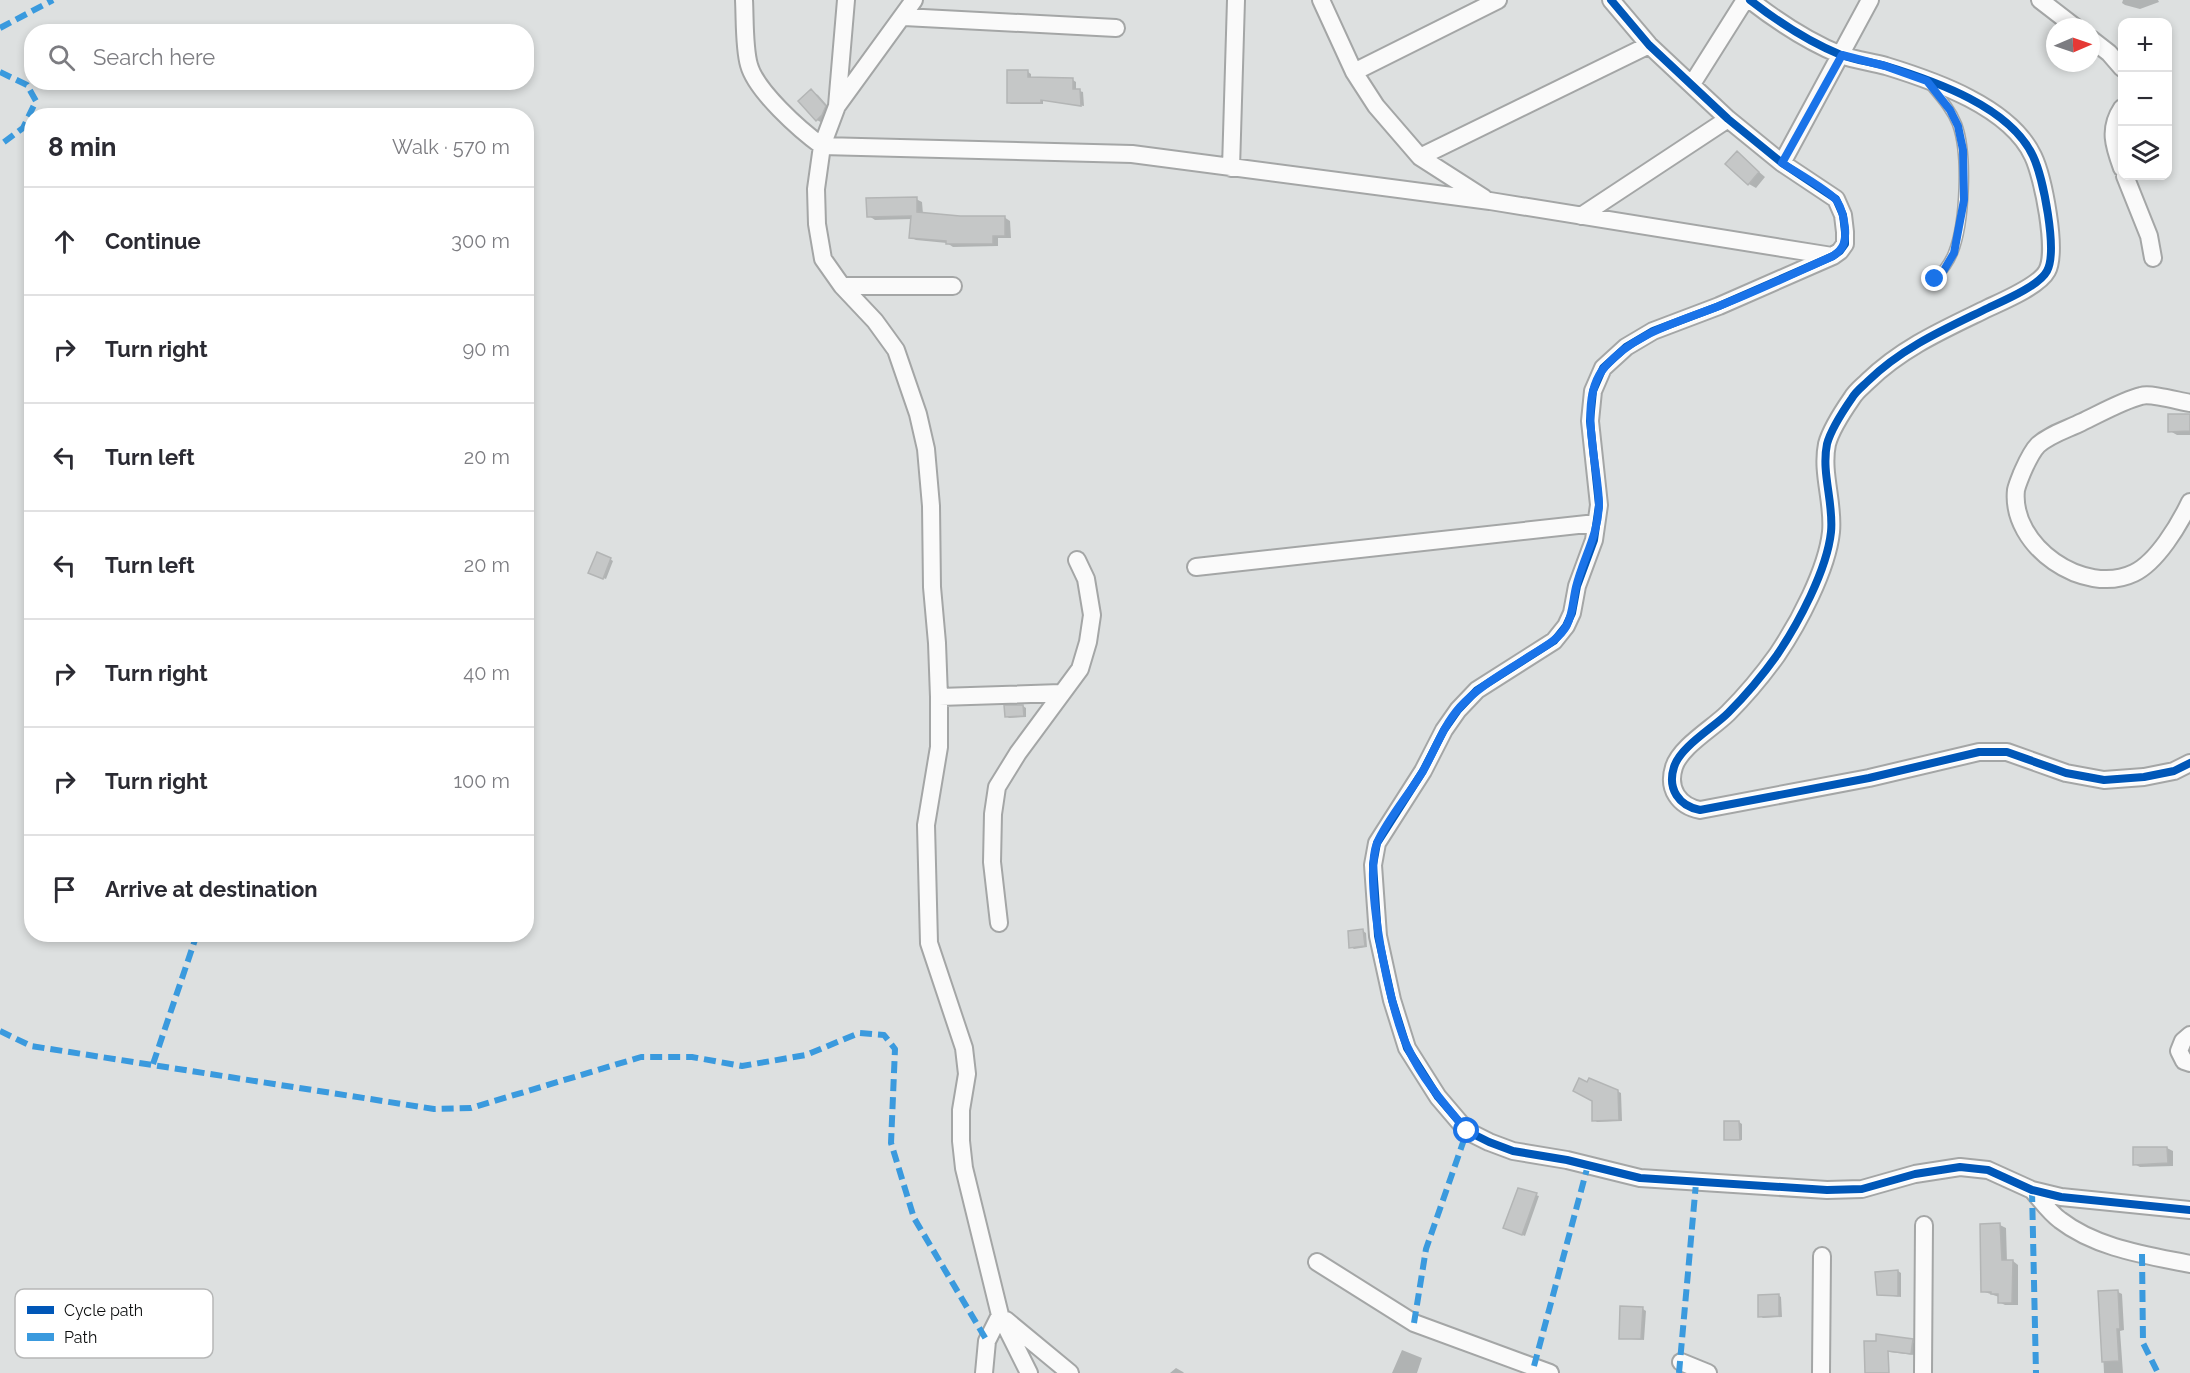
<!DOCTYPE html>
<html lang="en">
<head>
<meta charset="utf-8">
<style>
	:root { --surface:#fff; --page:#f2f2f3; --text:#2b2b33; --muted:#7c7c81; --line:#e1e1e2 }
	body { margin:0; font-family:Raleway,sans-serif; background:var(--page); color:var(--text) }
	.controls { position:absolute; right:18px; top:18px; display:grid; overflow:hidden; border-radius:12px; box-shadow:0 3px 9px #0003 }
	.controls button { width:54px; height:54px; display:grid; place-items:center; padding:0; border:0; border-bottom:2px solid var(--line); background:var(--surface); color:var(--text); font:30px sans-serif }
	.compass { position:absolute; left:2046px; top:18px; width:54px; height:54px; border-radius:50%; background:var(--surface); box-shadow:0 3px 9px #0003; rotate:88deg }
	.stop { position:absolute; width:18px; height:18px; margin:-14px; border:4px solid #1a73e8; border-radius:50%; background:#fff }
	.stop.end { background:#1a73e8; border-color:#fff; box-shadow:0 2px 6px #0008 }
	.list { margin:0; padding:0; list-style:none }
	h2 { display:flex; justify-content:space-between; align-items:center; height:78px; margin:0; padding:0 24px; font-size:26px }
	h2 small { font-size:20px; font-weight:400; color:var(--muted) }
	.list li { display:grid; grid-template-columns:39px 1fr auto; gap:18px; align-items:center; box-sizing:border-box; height:108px; padding:0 24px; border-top:2px solid var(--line) }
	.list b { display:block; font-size:22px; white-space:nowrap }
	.list em { font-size:20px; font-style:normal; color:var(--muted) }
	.icon { flex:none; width:33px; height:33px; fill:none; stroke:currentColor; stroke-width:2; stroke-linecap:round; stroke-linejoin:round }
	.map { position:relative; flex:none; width:2190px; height:1373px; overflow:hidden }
	.search { position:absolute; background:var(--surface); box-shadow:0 3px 9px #0003; left:24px; top:24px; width:510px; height:66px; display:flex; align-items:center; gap:15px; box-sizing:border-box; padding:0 21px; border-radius:24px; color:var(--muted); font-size:22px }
	.panel { position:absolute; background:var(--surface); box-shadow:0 3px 9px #0003; left:24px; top:108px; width:510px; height:834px; border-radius:24px }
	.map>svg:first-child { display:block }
</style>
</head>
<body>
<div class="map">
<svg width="2190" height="1373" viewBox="0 0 2190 1373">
	<rect width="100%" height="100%" fill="#dde0e0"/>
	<path fill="#0003" d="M2123 0H2158L2159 2 2140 9 2125 5 2122 3Z
		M1028 72 1031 74V79L1073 80 1076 82V90L1083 92 1084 106 1043 100V104H1011L1008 102Z
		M811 91 818 95 832 111 824 124 817 120Z
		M1737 153 1765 177 1756 188 1749 184Z
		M916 199 922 202 923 214 960 218 1004 217 1010 221 1011 238H998V246L953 247 947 243 916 240 910 237 912 219 875 220 869 216Z
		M2190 416V435H2177L2170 431Z
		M610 559 613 561 606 579 593 574Z
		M1023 706 1026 708V717L1009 718 1006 716Z
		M1363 931 1366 933 1367 947 1354 949 1351 947Z
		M1617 1091 1621 1093 1622 1121 1597 1122 1594 1120V1100Z
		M1739 1122 1742 1124V1140L1726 1139Z
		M2167 1148 2173 1151V1166L2140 1167 2134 1164Z
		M1519 1190 1539 1196 1525 1236 1508 1229Z
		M1982 1225H2000L2006 1228 2007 1262 2013 1261 2018 1265V1305H2005L1999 1302V1297L1982 1291Z
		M1898 1271 1901 1273V1297L1878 1294Z
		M2100 1292H2118L2122 1294 2124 1330 2120 1331 2123 1373H2104Z
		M1778 1295 1781 1297 1782 1317 1763 1318 1760 1316Z
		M1643 1309 1646 1311 1644 1340 1620 1338Z
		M1912 1342 1915 1344 1914 1355 1881 1351Z
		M1402 1350 1422 1358 1417 1373H1392Z
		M1176 1368 1183 1372 1184 1373H1170Z"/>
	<path fill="#c5c7c7" stroke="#b3b5b5" stroke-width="1.5" d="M1007 70H1028V77L1073 78V89H1080L1081 106 1041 100V103H1007Z
		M811 89 826 106 822 115 816 121 798 101Z
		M1737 151 1759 172 1748 185 1725 164Z
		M917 197V212L960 216H1005V236H993V244H946V241L909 238 911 216 867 217 866 198Z
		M2168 414H2190V431L2168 432Z
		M597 552 611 558 603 579 588 573Z
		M1004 705H1023L1024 716 1005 717Z
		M1363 929 1365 946 1349 948 1348 931Z
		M1579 1078 1587 1082 1589 1078 1618 1090 1619 1120 1592 1121V1101L1573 1091Z
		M1724 1121H1739L1740 1140H1724Z
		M2133 1147H2167L2168 1163 2133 1165Z
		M1518 1188 1537 1193 1522 1235 1503 1228Z
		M2000 1223 2002 1260H2013L2012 1303H1998V1294H1991V1292H1981L1980 1224Z
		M1898 1270V1296L1877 1295 1875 1272Z
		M2118 1290 2120 1329H2117L2119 1361 2102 1362 2098 1291Z
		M1779 1294V1316L1758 1317V1295Z
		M1620 1306 1643 1307 1641 1339H1619Z
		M1876 1334 1913 1339 1911 1354 1888 1351 1889 1373H1865L1864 1341H1876Z"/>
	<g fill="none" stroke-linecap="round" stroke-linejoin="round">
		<defs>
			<path id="service" d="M1931 86C1941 98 1951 109 1957 124 1968 154 1965 223 1953 253 1949 263 1942 272 1935 279"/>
			<path id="minor" d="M744 0C745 19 744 48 749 65 756 91 800 130 822 146L1132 154 1490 201 1832 256
				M846 0 837 106 822 146 816 189 817 224 823 259 842 286 875 321 896 350 918 414 926 449 931 506 932 587 937 643 939 697V747L926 825 929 943 964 1048 967 1074 961 1110V1141L964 1168 1000 1315 1029 1373
				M1321 0 1354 72 1376 106 1420 157 1484 198
				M1611 0 1649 45 1728 119 1782 163 1836 199 1843 215 1845 232V244L1840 251 1833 256 1719 306 1653 331 1626 347 1603 368 1593 391 1590 421 1599 505 1594 540 1577 586 1572 613 1566 626 1554 641 1477 690 1458 710 1444 730 1423 771 1377 843 1373 865 1378 936 1392 1000 1407 1048 1438 1097 1467 1131 1489 1142 1513 1151 1567 1160 1640 1178 1827 1190 1862 1189 1915 1174 1960 1167 1988 1170 2032 1190 2061 1197 2190 1210
				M1750 0C1777 21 1809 42 1841 55 1855 60 1871 62 1886 66 1935 81 2010 107 2033 156 2043 177 2058 251 2047 271 2039 286 2003 301 1988 308 1945 329 1903 347 1868 381 1863 386 1856 391 1852 398 1843 411 1831 429 1827 444 1821 473 1834 503 1831 532 1827 570 1798 624 1777 655 1762 676 1746 695 1728 713 1713 728 1680 747 1674 767 1667 789 1679 806 1700 810L1869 778 1979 752H2007L2066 773 2104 780 2144 777 2174 771 2190 763
				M2040 0 2075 27
				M904 17 1116 28
				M2091 39 2109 53 2122 68
				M1354 72 1498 0
				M1692 84 1745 0
				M837 106 914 0
				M2122 108C2108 129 2114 146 2122 168
				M1420 157 1649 45
				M1782 163 1870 0
				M1231 168 1236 0
				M2125 176 2149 236 2153 258
				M1581 216 1728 119
				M842 286H953
				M2190 403C2178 401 2151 393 2141 396 2124 400 2099 414 2082 422 2068 429 2050 434 2038 445 2031 452 2026 464 2022 473 2020 478 2017 485 2016 490 2010 546 2084 597 2134 573 2157 562 2179 525 2190 502
				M1196 567 1596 523
				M939 697 1061 693
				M999 923 992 862 993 814 997 787 1018 753 1080 669 1088 642 1092 615 1086 579 1077 560
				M2190 1035 2183 1041 2179 1051 2184 1061 2190 1063
				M2032 1190C2041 1200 2049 1212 2060 1220 2096 1248 2146 1255 2190 1264
				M1317 1262 1414 1323 1550 1373
				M1006 1320 1070 1373
				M1681 1362 1708 1373
				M984 1373 987 1341 1000 1315
				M1821 1373 1822 1256
				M1923 1373 1924 1225"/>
		</defs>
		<use href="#service" stroke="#a4a6a6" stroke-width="11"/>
		<use href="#minor" stroke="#a4a6a6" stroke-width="20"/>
		<use href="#service" stroke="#fafafa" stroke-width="8"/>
		<use href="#minor" stroke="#fafafa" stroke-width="16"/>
		<path stroke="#3a9ade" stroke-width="6" stroke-dasharray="12 6" stroke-linecap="butt" d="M0 28 53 0
			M0 72 27 85 36 101 23 128 0 145
			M0 1031 31 1046 434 1109 471 1108 641 1057H692L742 1066 806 1055 859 1033 884 1035 895 1049 891 1143 914 1218 987 1341
			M153 1064 197 934
			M2032 1190 2036 1373
			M2142 1254 2143 1343 2158 1373
			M1414 1323 1426 1249 1467 1131
			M1534 1366 1588 1165
			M1679 1373 1696 1183"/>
		<defs>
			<path id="cycleway" d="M1611 0 1649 45 1728 119 1782 163 1836 199 1843 215 1845 232V244L1840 251 1833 256 1719 306 1653 331 1626 347 1603 368 1593 391 1590 421 1599 505 1594 540 1577 586 1572 613 1566 626 1554 641 1477 690 1458 710 1444 730 1423 771 1377 843 1373 865 1378 936 1392 1000 1407 1048 1438 1097 1467 1131 1489 1142 1513 1151 1567 1160 1640 1178 1827 1190 1862 1189 1915 1174 1960 1167 1988 1170 2032 1190 2061 1197 2190 1210
				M1750 0C1777 21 1809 42 1841 55 1855 60 1871 62 1886 66 1935 81 2010 107 2033 156 2043 177 2058 251 2047 271 2039 286 2003 301 1988 308 1945 329 1903 347 1868 381 1863 386 1856 391 1852 398 1843 411 1831 429 1827 444 1821 473 1834 503 1831 532 1827 570 1798 624 1777 655 1762 676 1746 695 1728 713 1713 728 1680 747 1674 767 1667 789 1679 806 1700 810L1869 778 1979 752H2007L2066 773 2104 780 2144 777 2174 771 2190 763"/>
		</defs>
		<use href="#cycleway" stroke="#fff" stroke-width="11"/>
		<use href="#cycleway" stroke="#0057b8" stroke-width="8"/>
	</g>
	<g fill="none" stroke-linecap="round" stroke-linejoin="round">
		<path stroke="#1a73e8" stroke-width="8" d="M1467 1131C1445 1105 1422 1079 1408 1048 1390 1012 1363 880 1377 843 1387 820 1410 793 1423 771 1435 750 1443 726 1460 707 1479 686 1504 673 1528 657 1542 648 1559 640 1567 625 1573 613 1573 599 1576 587 1583 558 1598 536 1599 505 1599 466 1576 399 1605 367 1634 333 1679 322 1719 306 1757 291 1795 273 1833 256 1844 249 1846 241 1845 228 1844 218 1842 209 1837 201 1830 191 1794 171 1782 163L1842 55 1885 66 1927 81 1950 110 1958 126 1963 150 1964 200 1954 253 1944 270 1935 279"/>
	</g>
	<rect x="15" y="1289" width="198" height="69" rx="9" fill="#fff" stroke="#b6b7b7" stroke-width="1.5"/>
	<rect x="27" y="1306" width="27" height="8" fill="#0057b8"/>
	<rect x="27" y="1333" width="27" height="8" fill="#3a9ade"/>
	<g font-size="16" fill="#0d0f0f">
		<text x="64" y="1316">Cycle path</text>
		<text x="64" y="1343">Path</text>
	</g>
</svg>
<div class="controls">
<button>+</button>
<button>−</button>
<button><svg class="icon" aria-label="layers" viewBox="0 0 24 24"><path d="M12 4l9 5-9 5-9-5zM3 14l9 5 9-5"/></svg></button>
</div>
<svg class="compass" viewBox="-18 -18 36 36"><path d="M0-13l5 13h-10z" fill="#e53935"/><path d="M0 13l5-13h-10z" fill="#7c7c81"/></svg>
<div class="stop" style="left:1467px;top:1131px"></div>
<div class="stop end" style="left:1935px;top:279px"></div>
<div class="search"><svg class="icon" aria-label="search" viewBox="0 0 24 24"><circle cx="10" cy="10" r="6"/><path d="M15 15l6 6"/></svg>Search here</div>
<section class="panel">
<h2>8 min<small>Walk · 570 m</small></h2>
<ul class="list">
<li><svg class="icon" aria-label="ahead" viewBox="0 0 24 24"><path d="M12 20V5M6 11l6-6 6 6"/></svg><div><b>Continue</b></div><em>300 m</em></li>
<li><svg class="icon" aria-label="right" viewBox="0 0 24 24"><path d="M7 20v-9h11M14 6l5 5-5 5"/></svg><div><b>Turn right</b></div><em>90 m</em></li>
<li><svg class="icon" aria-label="left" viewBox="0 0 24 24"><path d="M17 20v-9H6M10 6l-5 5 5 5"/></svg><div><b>Turn left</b></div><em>20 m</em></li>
<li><svg class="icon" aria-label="left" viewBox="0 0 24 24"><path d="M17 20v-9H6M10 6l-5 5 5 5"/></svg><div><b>Turn left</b></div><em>20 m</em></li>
<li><svg class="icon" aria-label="right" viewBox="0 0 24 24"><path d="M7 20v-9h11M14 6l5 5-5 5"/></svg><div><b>Turn right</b></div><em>40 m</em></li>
<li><svg class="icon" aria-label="right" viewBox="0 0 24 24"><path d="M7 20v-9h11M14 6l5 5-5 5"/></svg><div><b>Turn right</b></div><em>100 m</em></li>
<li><svg class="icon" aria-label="arrive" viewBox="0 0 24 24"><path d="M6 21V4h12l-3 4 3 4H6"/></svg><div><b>Arrive at destination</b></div></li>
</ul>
</section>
</div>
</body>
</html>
